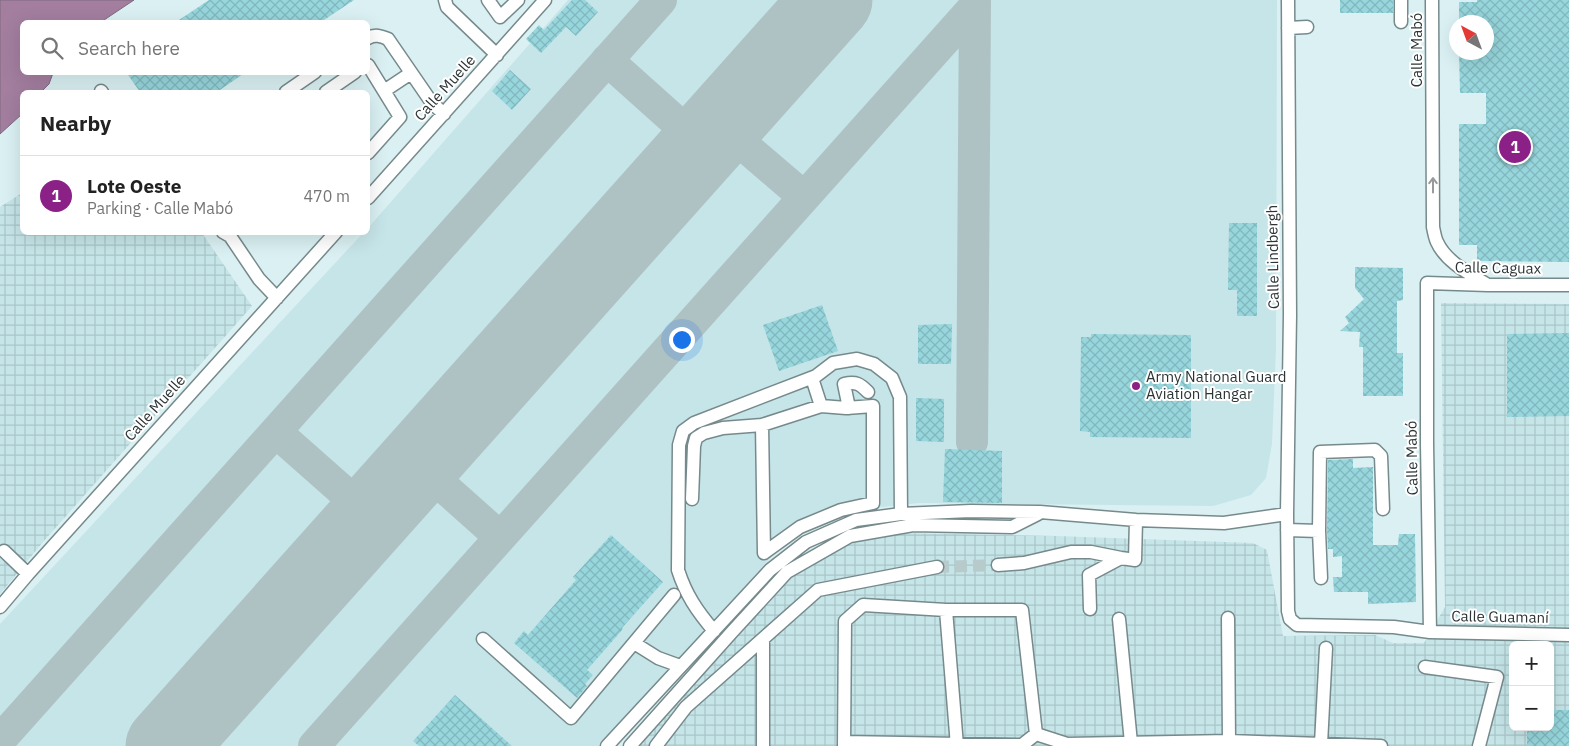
<!DOCTYPE html>
<html lang="en">
<head>
<meta charset="utf-8">
<style>
	:root { --surface:#fff; --page:#f2f2f2; --text:#222; --muted:#767676; --line:#e0e0e0; --accent:#8b2187 }
	body { margin:0; font-family:"IBM Plex Sans",sans-serif; background:var(--page); color:var(--text) }
	.controls { position:absolute; right:15px; bottom:15px; display:grid; overflow:hidden; border-radius:8px; box-shadow:0 5px 20px #0002 }
	.controls button { width:45px; height:45px; display:grid; place-items:center; padding:0; border:0; border-bottom:1px solid var(--line); background:var(--surface); color:var(--text); font:25px sans-serif }
	.compass { position:absolute; left:1449px; top:15px; width:45px; height:45px; border-radius:50%; background:var(--surface); box-shadow:0 5px 20px #0002; rotate:319deg }
	.you { position:absolute; left:681px; top:339px; width:18px; height:18px; margin:-12px; border:4px solid #fff; border-radius:50%; background:#1a73e8; box-shadow:0 0 0 8px #1a73e833 }
	.badge { display:grid; place-items:center; width:32px; height:32px; border-radius:50%; background:var(--accent); color:#fff; font-size:16px; font-weight:700 }
	.pin { position:absolute; translate:-50% -50%; border:2px solid #fff; box-shadow:0 1px 5px #0006 }
	.list { margin:0; padding:0; list-style:none }
	h2 { display:flex; justify-content:space-between; align-items:center; height:65px; margin:0; padding:0 20px; font-size:21px }
	h2 small { font-size:16px; font-weight:400; color:var(--muted) }
	.list li { display:grid; grid-template-columns:32px 1fr auto; gap:15px; align-items:center; box-sizing:border-box; height:80px; padding:0 20px; border-top:1px solid var(--line) }
	.list b { display:block; font-size:19px; white-space:nowrap }
	.list p { margin:0; font-size:16px; white-space:nowrap; color:var(--muted) }
	.list em { font-size:16px; font-style:normal; color:var(--muted) }
	.icon { flex:none; width:28px; height:28px; fill:none; stroke:currentColor; stroke-width:2; stroke-linecap:round; stroke-linejoin:round }
	.map { position:relative; flex:none; width:1569px; height:746px; overflow:hidden }
	.search { position:absolute; background:var(--surface); box-shadow:0 5px 20px #0002; left:20px; top:20px; width:350px; height:55px; display:flex; align-items:center; gap:12px; box-sizing:border-box; padding:0 18px; border-radius:8px; color:var(--muted); font-size:19px }
	.panel { position:absolute; background:var(--surface); box-shadow:0 5px 20px #0002; left:20px; top:90px; width:350px; height:145px; border-radius:8px }
	.map>svg:first-child { display:block }
</style>
</head>
<body>
<div class="map">
<svg width="1569" height="746" viewBox="0 0 1569 746">
	<defs>
		<pattern id="industrial-grid" width="8" height="8" patternUnits="userSpaceOnUse" patternTransform="scale(1.25)"><rect width="8" height="8" fill="#c6e5e8"/><path d="M0 4h8M4 0v8" fill="none" stroke="#aac5c8"/></pattern>
		<pattern id="building-cross-hatch" width="8" height="8" patternUnits="userSpaceOnUse" patternTransform="scale(1.25)"><rect width="8" height="8" fill="#96d6dc"/><path d="M0 0l8 8M0 8l8-8" fill="none" stroke="#81b8bd"/></pattern>
	</defs>
	<rect width="100%" height="100%" fill="#daf0f2"/>
	<path fill="#c6e5e8" d="M568 0H1277L1276 349 1272 443 1266 478 1251 495 1213 506 919 503 873 508 832 519 802 534 774 554 601 746H0V624L363 233 368 232V228Z"/>
	<path fill="url(#industrial-grid)" fill-rule="evenodd" d="M22 193V232L202 233 252 306 43 542 0 594V207Z
		M1441 303 1569 304V746H639L792 576 840 546 901 533 1056 536 1253 543 1267 550 1283 636 1375 635 1393 643H1424L1445 607ZM1513 645H1550V727H1513Z"/>
	<path fill="#a37e9f" stroke="#7f687f" d="M0 0H134L101 22H22V72L53 73 49 84 41 92H22V114L0 134Z"/>
	<g fill="none" stroke-linecap="round" stroke-linejoin="round">
		<path stroke="#afc2c3" stroke-width="32" d="M607 60 702 145
			M720 125 804 197
			M276 432 371 516
			M972 442 975 0
			M418 464 500 537
			M0 740 661 0
			M314 746 975 6"/>
		<path stroke="#afc2c3" stroke-width="81" d="M166 746 832 0"/>
	</g>
	<path fill="url(#building-cross-hatch)" d="M209 0H354L321 22H176Z
		M572 0H585L598 12 576 36 566 27 541 53 526 39 539 25 544 30Z
		M1340 0H1393V13H1340Z
		M1477 0H1569V262L1477 261V245H1459V124H1486V93H1460L1459 52H1487V22H1459V2H1477Z
		M510 70 531 89 512 110 492 91Z
		M126 72H246L217 92H140Z
		M1229 223H1257V316H1237V290H1228Z
		M1355 267 1403 268V300L1397 301V353H1403V396H1363V347H1359L1360 332 1340 331 1349 323 1345 317 1364 299 1355 288Z
		M822 305 838 351 779 371 763 325Z
		M952 324 951 364H918V325Z
		M1569 333V416L1507 417V334Z
		M1091 334 1191 335V438L1090 437V432L1080 431 1081 337H1091Z
		M916 398 944 399V442L916 441Z
		M945 449 1002 451V503L943 502Z
		M1353 459V468L1373 467V545H1398L1399 534H1415L1416 602 1368 604V592H1334L1333 577H1342V556L1333 557V549H1328L1327 531 1328 460Z
		M611 535 663 582 622 628 623 629 587 670 593 675 585 684 587 686 577 698 514 643 524 631 528 635 576 580 573 577Z
		M455 695 512 746H419L413 741Z
		M1550 710H1569V746H1527V727H1550Z"/>
	<g fill="none" stroke-linecap="round" stroke-linejoin="round">
		<path stroke="#b7cacc" stroke-width="12" stroke-dasharray="12 6" stroke-linecap="butt" d="M937 567 998 565"/>
		<defs>
			<path id="minor" d="M445 0 447 7 497 55
				M488 0 500 17 518 0
				M1288 0 1290 315 1287 514 1288 611 1290 619 1297 625 1394 627 1430 632 1569 635
				M1432 0 1433 227C1434 232 1435 238 1437 242 1446 262 1470 274 1488 285
				M1401 22V0
				M1288 28 1307 27
				M368 38C375 34 381 36 388 39L432 103 444 114
				M368 65 400 117 368 153
				M101 91 102 92
				M384 91 411 73
				M286 92 315 72
				M326 92 355 72
				M368 198 545 0
				M223 232 230 236 259 279 277 298
				M849 408 844 384C856 381 860 384 868 392
				M762 425 764 553
				M692 499 694 446 696 438 704 433 723 428 762 425 821 406 812 378
				M1287 530 1319 531 1321 578
				M1319 531 1320 452 1375 450 1381 456 1383 509
				M4 551 28 574
				M764 553 800 527 841 510 873 503V406L846 408 821 406
				M998 565 1024 563 1071 552H1091L1121 558 1135 560 1136 520
				M0 607 28 574 336 232
				M1090 609 1089 575 1121 558
				M1119 619 1131 743
				M714 631C697 611 686 595 678 570L679 445 683 431 694 423 816 376 833 363 857 359 874 364 892 378 900 397 901 514
				M1430 632 1427 443V283L1488 285H1569
				M483 639 571 718 674 595
				M763 640V746
				M634 643 658 658 680 666
				M1425 667 1497 677 1479 746
				M1036 734 1067 744 1229 741 1228 618
				M1229 741 1381 746
				M844 742 1022 745 1036 734 1022 610H946
				M1321 744 1326 648
				M607 746 770 570 806 542 856 520 901 514 971 511 1040 512 1136 520 1224 523 1287 514
				M630 746 732 632 787 572 850 536 913 525 1012 527 1038 514
				M656 746 686 707 818 590 937 567
				M844 746 845 621 863 605 946 610 957 746"/>
		</defs>
		<use href="#minor" stroke="#768a8c" stroke-width="15"/>
		<use href="#minor" stroke="#fff" stroke-width="12"/>
	</g>
	<defs><path id="oneway-shaft" d="M-6 0H5M1.5-3L5.5 0L1.5 3" fill="none" stroke-width="1.6" stroke-linecap="round" stroke-linejoin="round" transform="scale(1.25)"/></defs>
	<use stroke="#969a9a" href="#oneway-shaft" transform="translate(1433 185) rotate(-90)"/>
	<circle fill="#8b2187" stroke="#fff" stroke-width="2" cx="1136" cy="386" r="5"/>
	<g text-anchor="middle" stroke-width="4" stroke-linejoin="round" paint-order="stroke">
		<g font-size="15" fill="#2c3435" stroke="#fff">
			<text transform="translate(1417 50) rotate(-90)" y="5">Calle Mabó</text>
			<text transform="translate(445 88) rotate(-48)" y="5">Calle Muelle</text>
			<text transform="translate(1273 257) rotate(-91)" y="5">Calle Lindbergh</text>
			<text transform="translate(1498 268) rotate(1)" y="5">Calle Caguax</text>
			<text transform="translate(155 408) rotate(-48)" y="5">Calle Muelle</text>
			<text transform="translate(1412 458) rotate(-91)" y="5">Calle Mabó</text>
			<text transform="translate(1500 617) rotate(1)" y="5">Calle Guamaní</text>
		</g>
		<g font-size="15" fill="#2c3435" stroke="#fff" text-anchor="start">
			<text x="1146" y="382">Army National Guard<tspan x="1146" dy="17">Aviation Hangar</tspan></text>
		</g>
	</g>
</svg>
<div class="controls">
<button>+</button>
<button>−</button>
</div>
<svg class="compass" viewBox="-18 -18 36 36"><path d="M0-13l5 13h-10z" fill="#e53935"/><path d="M0 13l5-13h-10z" fill="#767676"/></svg>
<div class="you"></div>
<div class="pin badge" style="left:1515px;top:147px">1</div>
<div class="search"><svg class="icon" aria-label="search" viewBox="0 0 24 24"><circle cx="10" cy="10" r="6"/><path d="M15 15l6 6"/></svg>Search here</div>
<section class="panel">
<h2>Nearby<small></small></h2>
<ul class="list">
<li><span class="badge">1</span><div><b>Lote Oeste</b><p>Parking · Calle Mabó</p></div><em>470 m</em></li>
</ul>
</section>
</div>
</body>
</html>
